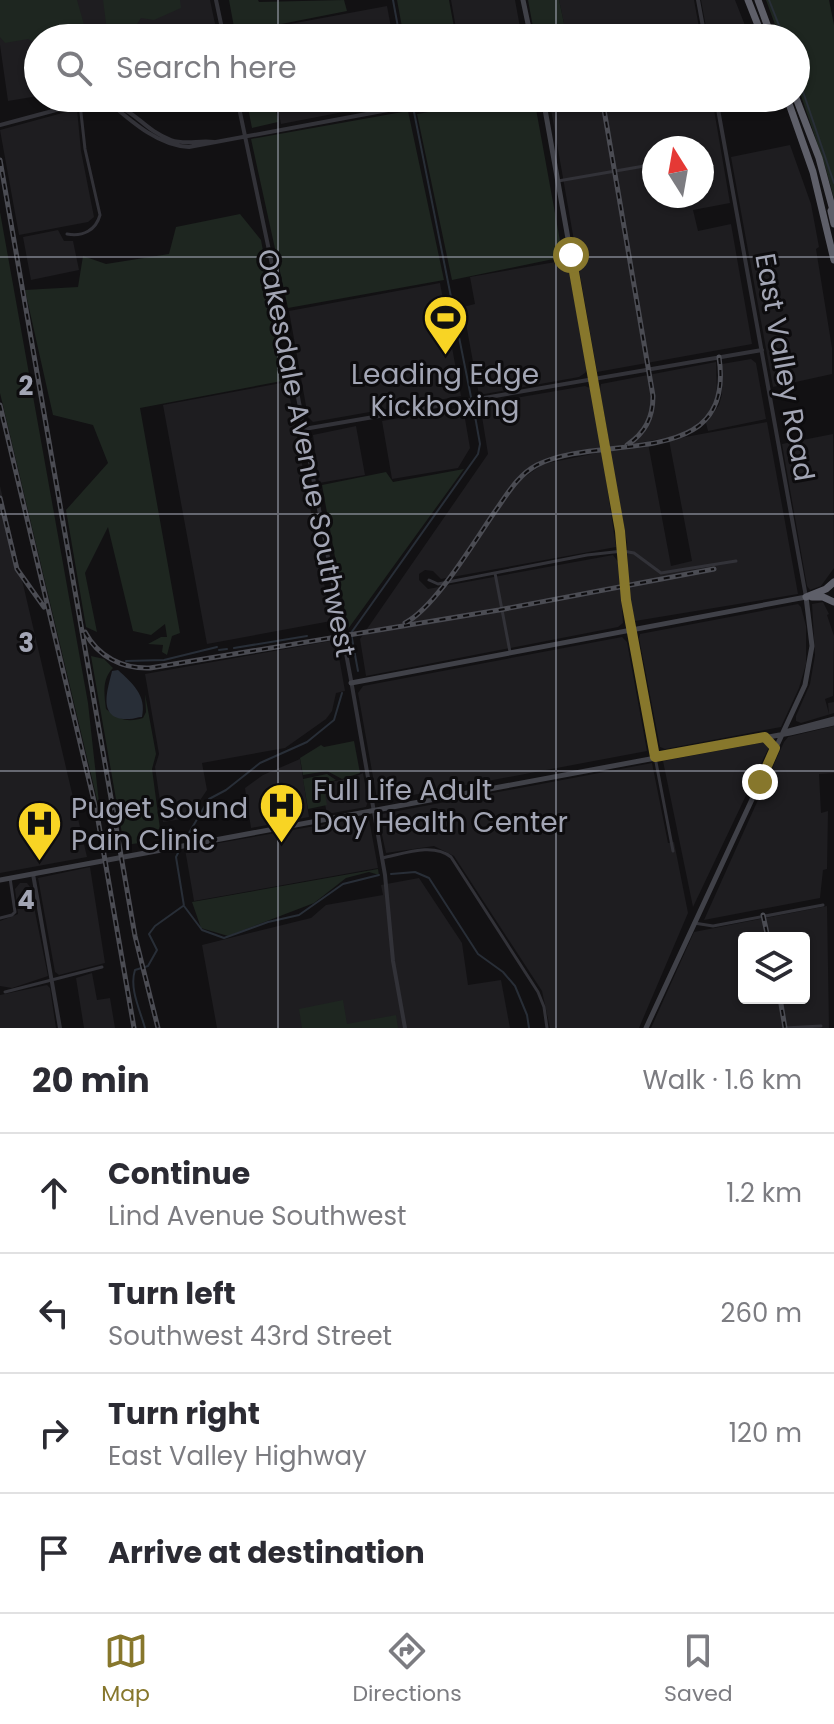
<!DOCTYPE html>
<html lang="en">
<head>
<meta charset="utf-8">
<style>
	:root { --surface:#fff; --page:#f7f7f7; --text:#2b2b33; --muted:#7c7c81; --line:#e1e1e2; --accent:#87772c }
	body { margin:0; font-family:Poppins,sans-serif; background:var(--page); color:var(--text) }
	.controls { position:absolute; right:24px; bottom:24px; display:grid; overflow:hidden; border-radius:8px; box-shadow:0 2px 6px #0004 }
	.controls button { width:72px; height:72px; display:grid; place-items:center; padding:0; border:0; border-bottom:2px solid var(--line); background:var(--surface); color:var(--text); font:40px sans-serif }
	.compass { position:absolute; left:642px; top:136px; width:72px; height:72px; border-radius:50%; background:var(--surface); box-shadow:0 2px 6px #0004; rotate:349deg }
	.stop { position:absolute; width:24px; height:24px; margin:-18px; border:6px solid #87772c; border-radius:50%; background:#fff }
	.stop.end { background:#87772c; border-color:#fff; box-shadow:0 2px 8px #0008 }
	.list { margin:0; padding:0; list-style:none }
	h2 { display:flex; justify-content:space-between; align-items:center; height:104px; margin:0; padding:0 32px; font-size:34px }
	h2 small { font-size:26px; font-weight:400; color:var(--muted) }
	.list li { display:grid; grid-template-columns:52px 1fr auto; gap:24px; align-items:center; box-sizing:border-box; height:120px; padding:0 32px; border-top:2px solid var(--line) }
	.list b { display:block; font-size:30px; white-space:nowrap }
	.list p { margin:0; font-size:26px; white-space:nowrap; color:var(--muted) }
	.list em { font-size:26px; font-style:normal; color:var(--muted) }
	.icon { flex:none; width:44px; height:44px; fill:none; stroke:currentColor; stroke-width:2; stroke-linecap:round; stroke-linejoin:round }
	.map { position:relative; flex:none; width:834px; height:1028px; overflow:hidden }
	.search { position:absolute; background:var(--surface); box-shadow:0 2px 6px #0004; left:24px; right:24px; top:24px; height:88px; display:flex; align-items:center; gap:20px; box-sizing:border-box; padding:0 28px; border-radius:44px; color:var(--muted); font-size:30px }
	.sheet { height:584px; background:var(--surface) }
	nav { display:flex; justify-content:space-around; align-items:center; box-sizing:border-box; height:112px; border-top:2px solid var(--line); background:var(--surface); font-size:22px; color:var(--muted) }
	nav a { display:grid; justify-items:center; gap:4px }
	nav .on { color:var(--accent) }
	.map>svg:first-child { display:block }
</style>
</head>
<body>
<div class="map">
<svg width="834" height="1028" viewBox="0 0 834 1028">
	<rect width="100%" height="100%" fill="#121113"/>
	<path fill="#1e1d20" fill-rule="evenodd" d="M0 0H210L218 38H38V96L8 101 0 45Z
		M451 0H515L522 38H455L457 34Z
		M559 0H694L701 38H567Z
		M701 0H735L750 38H708Z
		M387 6 393 38H265L263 29Z
		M276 98H405V100L281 124Z
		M549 98H712L730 203 693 210 698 231 731 224 752 344 597 372ZM654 148H702V196H654Z
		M77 109 81 151 94 217 88 222 19 235 0 130Z
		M790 145 811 204 819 247 816 249 832 348V374L773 387 731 157Z
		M58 230 64 241H73L79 270 31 280 23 237Z
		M567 260 587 369 585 373 579 377 479 395 463 307 475 304 470 277Z
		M440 283 461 396 313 422 308 417 289 311Z
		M751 359 756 363 766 419 708 431 706 423 719 405 722 394V364Z
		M716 362 717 394 710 412 695 426 677 436 610 448 600 390 601 384Z
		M287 382 331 621 207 644 163 405Z
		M585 386 590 388 602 449 545 459 526 470 516 479 519 481 543 464 602 452 616 547 441 579 433 571 425 570 419 574V580L428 589 613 555 619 563 623 623 618 627 366 676 360 639 488 454 480 404Z
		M463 407 470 448 458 468 392 479 382 421Z
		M767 422 798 594 635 621 629 595 627 542 610 451 648 443 671 566 692 561 669 440Z
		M356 426 365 475 319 483 313 435Z
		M833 434 834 568 821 586 810 590 807 586 782 444Z
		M0 486 87 857 0 873Z
		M823 602 829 614 827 615 834 636 833 696 825 699 829 714 828 703 834 702V713L801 723 796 721V716L810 684 815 655 812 604Z
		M798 604 801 607 806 626V664L799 688 781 727 665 749 660 747 639 638 640 634Z
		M622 637 627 642 647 751 381 801 377 799 358 693 363 686Z
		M336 640 345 691 336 693 332 711 326 719 285 748 202 763 207 790 188 818 163 822 155 767 159 754 145 674Z
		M834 726V773L819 774 821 813 828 811 827 869 823 870 820 898 704 920 784 742 788 737Z
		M765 742 769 747 693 907 663 761Z
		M300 759 309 817 251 828 245 788 263 775Z
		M652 763 668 843 674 842 688 913 639 1028H550L542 991 454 856 434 846 386 853 379 821 382 814Z
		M363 773 368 801 366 807 327 814 321 784 355 777Z
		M366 817 369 819 378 868 194 901 185 849Z
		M90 867 105 963 59 975 55 972 38 878Z
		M419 878 462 943 468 985 501 980 510 1028H217L202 945 311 918 326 905 383 895 381 885Z
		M20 883H27L30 887 48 976 12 988 0 986V921L18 914 15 889Z
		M827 906 829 1028H651L694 932ZM744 938H804V998H744Z
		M92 973 97 1000 110 998 115 1028H84L76 978Z
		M47 985 50 988 56 1028H0V995Z"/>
	<path fill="#1e2620" d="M0 0H77L87 35 38 38 36 43 28 39 5 43 0 37Z
		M103 0H180L181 8 154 20 141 18 135 27 107 31Z
		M229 0H258L259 2 344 0 347 11 261 28 262 38H236Z
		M397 0H449L456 38H404Z
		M528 0H559L567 38H535Z
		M766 0H829L834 25V199L826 169 796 81V38H780Z
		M246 98H274L278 122 252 128Z
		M509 98H534L563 257 452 280 417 114Z
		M408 111 444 280 288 308 251 139Z
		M0 212 88 703 100 812 0 393Z
		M240 214 261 240 287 380 140 408 180 633 172 636 167 655 162 652 163 645 148 644 161 637H167L165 624 151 635 133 631 108 527 85 573 97 632 86 627 66 510 108 463 93 425 53 415 25 290 78 287 83 256 106 264 169 254 176 227Z
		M464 469 348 629 322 485 386 472 393 482Z
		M91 656 104 659 113 668C102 679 104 693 106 709 118 719 127 723 143 718L146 712 145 694 156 754 152 769 160 829 139 833 140 843 124 845Z
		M354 741 360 773 342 779 327 771 303 775 300 758 321 745 324 747Z
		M327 774 336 780 323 784 327 805 308 809 303 779Z
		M378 869 379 875 369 872 346 878 314 903 228 936 201 928 192 902Z
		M343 1000 347 1024 396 1015 398 1028H302L299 1009Z"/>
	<path fill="#282e37" d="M118 670C132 683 147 695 142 717 138 717 134 719 129 719 95 721 109 686 112 671Z"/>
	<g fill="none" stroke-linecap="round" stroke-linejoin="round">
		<path stroke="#282e37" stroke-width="2" d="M393 0 400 38
			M769 0 784 38
			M796 71 834 183
			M412 98V101
			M414 112 471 397
			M234 648 307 636
			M219 650 227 649
			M126 661 164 660 217 647
			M358 671 351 633 478 454 480 444 473 405
			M186 838 209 799 226 790 260 763 307 742 334 720 342 693
			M178 853 176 857 184 906 202 930 224 938 268 922 299 915 343 884 379 875
			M391 874 415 872 429 878 478 954 503 972 515 986 527 1015 529 1028
			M145 1028C140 1010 129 988 135 970L148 966 157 950 149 934 155 926 183 906"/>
		<path stroke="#323238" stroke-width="3" d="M558 181 650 165
			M67 234C83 237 96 230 100 215L85 149 80 104
			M495 573 510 652
			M429 580 438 584 587 555 623 551 634 553 661 573 736 561
			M655 757 673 851
			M382 858C403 854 433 842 451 857L538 992 544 1007 547 1028
			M0 918 12 915 15 912 10 878
			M694 923 713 926 823 905
			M5 992 102 967
			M785 1028 821 1026"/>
		<path stroke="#323238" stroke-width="4" d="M216 0 224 38
			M698 0 705 38
			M237 98 283 317 351 680 385 875 393 961 405 1028
			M716 98 806 597
			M110 103C132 122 159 146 189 147L388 110 448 105 481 98
			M0 125 86 102C132 98 136 127 171 140 185 145 199 140 214 142
			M304 429 762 350
			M33 874 60 1028"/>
		<path stroke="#404148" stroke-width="5" d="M523 0 531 38
			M543 98 620 531 626 600 655 757
			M351 683 806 597 812 646 805 685 646 1028
			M785 732 834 719
			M0 880 790 733 834 723"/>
		<path stroke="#5e5f69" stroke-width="7" d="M748 0 763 38
			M758 0 772 38
			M787 98 813 172 834 260
			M796 98 819 158 834 214
			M831 211 834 224
			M806 597 826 589 834 582
			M812 597H823L834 602"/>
		<defs>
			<path id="rail" d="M602 98 653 396C653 418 645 433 627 445
				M0 160 135 936 158 1028
				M0 405 97 814 134 1028
				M0 498 17 569 44 607
				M405 623C436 607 475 540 496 510 508 493 518 475 537 465 602 432 736 473 719 357
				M85 632C98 657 123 669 150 668L499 610 714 569
				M763 915 768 938
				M780 998 785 1028"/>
		</defs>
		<use href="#rail" stroke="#4b4c53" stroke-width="5"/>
		<use href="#rail" stroke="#0d0c0e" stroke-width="2" stroke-dasharray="6" stroke-linecap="butt"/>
	</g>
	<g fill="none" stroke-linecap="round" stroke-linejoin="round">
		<path stroke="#87772c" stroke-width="10" d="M571 255 620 531 626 600 655 757 765 737 775 748 760 782"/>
	</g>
	<path fill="none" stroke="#a2a5b4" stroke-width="2" stroke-opacity="0.55" d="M278 0V38M556 0V38M278 98V1028M556 98V1028M0 257H834M0 514H834M0 771H834"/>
	<defs>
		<symbol id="stadium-pin" viewBox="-11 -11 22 30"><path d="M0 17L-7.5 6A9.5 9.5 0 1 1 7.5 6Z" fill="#f8d424" stroke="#0d0c0e"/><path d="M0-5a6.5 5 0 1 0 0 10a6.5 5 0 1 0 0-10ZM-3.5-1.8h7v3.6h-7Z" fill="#111"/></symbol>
		<symbol id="hospital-pin" viewBox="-11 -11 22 30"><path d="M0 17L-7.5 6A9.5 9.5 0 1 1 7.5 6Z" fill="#f8d424" stroke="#0d0c0e"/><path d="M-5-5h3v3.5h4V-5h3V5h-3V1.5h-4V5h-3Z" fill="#111"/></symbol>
	</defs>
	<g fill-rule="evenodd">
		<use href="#stadium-pin" x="420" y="292" width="51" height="69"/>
		<use href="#hospital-pin" x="256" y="780" width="51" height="69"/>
		<use href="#hospital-pin" x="14" y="798" width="51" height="69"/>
	</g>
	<g text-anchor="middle" stroke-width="6" stroke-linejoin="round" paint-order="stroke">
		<g font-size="28" fill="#a2a5b4" stroke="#0d0c0e">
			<text transform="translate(785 367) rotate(80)" y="10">East Valley Road</text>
			<text transform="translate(307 453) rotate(79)" y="10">Oakesdale Avenue Southwest</text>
		</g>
		<g font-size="28" fill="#a2a5b4" stroke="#0d0c0e" text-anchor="start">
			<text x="445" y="384" text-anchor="middle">Leading Edge<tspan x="445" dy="32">Kickboxing</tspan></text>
			<text x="313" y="800">Full Life Adult<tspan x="313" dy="32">Day Health Center</tspan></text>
			<text x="71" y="818">Puget Sound<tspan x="71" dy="32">Pain Clinic</tspan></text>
		</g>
	</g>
	<g font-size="26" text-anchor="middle" font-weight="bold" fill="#a2a5b4" stroke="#0d0c0e" stroke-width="6" stroke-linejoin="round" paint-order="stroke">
		<text x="26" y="395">2</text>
		<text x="26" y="652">3</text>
		<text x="26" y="909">4</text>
	</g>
</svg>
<div class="controls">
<button><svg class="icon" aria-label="layers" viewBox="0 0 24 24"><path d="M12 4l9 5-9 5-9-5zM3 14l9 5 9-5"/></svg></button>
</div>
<svg class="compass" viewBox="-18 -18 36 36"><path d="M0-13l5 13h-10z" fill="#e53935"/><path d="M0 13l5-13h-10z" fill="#7c7c81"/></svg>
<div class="stop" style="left:571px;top:255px"></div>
<div class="stop end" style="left:760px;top:782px"></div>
<div class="search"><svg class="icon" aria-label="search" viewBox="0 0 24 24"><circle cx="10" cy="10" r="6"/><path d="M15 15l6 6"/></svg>Search here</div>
</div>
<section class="sheet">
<h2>20 min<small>Walk · 1.6 km</small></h2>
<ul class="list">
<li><svg class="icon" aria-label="ahead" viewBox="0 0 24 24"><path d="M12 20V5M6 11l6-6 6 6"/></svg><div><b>Continue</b><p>Lind Avenue Southwest</p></div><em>1.2 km</em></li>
<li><svg class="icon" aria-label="left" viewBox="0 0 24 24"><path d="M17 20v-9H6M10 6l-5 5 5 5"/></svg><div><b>Turn left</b><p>Southwest 43rd Street</p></div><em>260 m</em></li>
<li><svg class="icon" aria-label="right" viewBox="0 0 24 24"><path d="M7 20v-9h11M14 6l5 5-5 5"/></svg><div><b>Turn right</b><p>East Valley Highway</p></div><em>120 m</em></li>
<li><svg class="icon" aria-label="arrive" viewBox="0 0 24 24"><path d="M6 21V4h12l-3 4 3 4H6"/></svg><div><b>Arrive at destination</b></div></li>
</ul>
</section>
<nav>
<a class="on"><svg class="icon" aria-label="map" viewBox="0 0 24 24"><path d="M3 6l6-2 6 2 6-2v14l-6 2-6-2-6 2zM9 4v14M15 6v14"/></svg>Map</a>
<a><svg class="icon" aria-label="directions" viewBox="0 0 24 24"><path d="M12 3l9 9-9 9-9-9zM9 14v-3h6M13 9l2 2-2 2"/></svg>Directions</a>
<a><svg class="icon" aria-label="saved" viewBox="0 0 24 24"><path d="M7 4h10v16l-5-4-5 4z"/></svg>Saved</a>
</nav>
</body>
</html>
